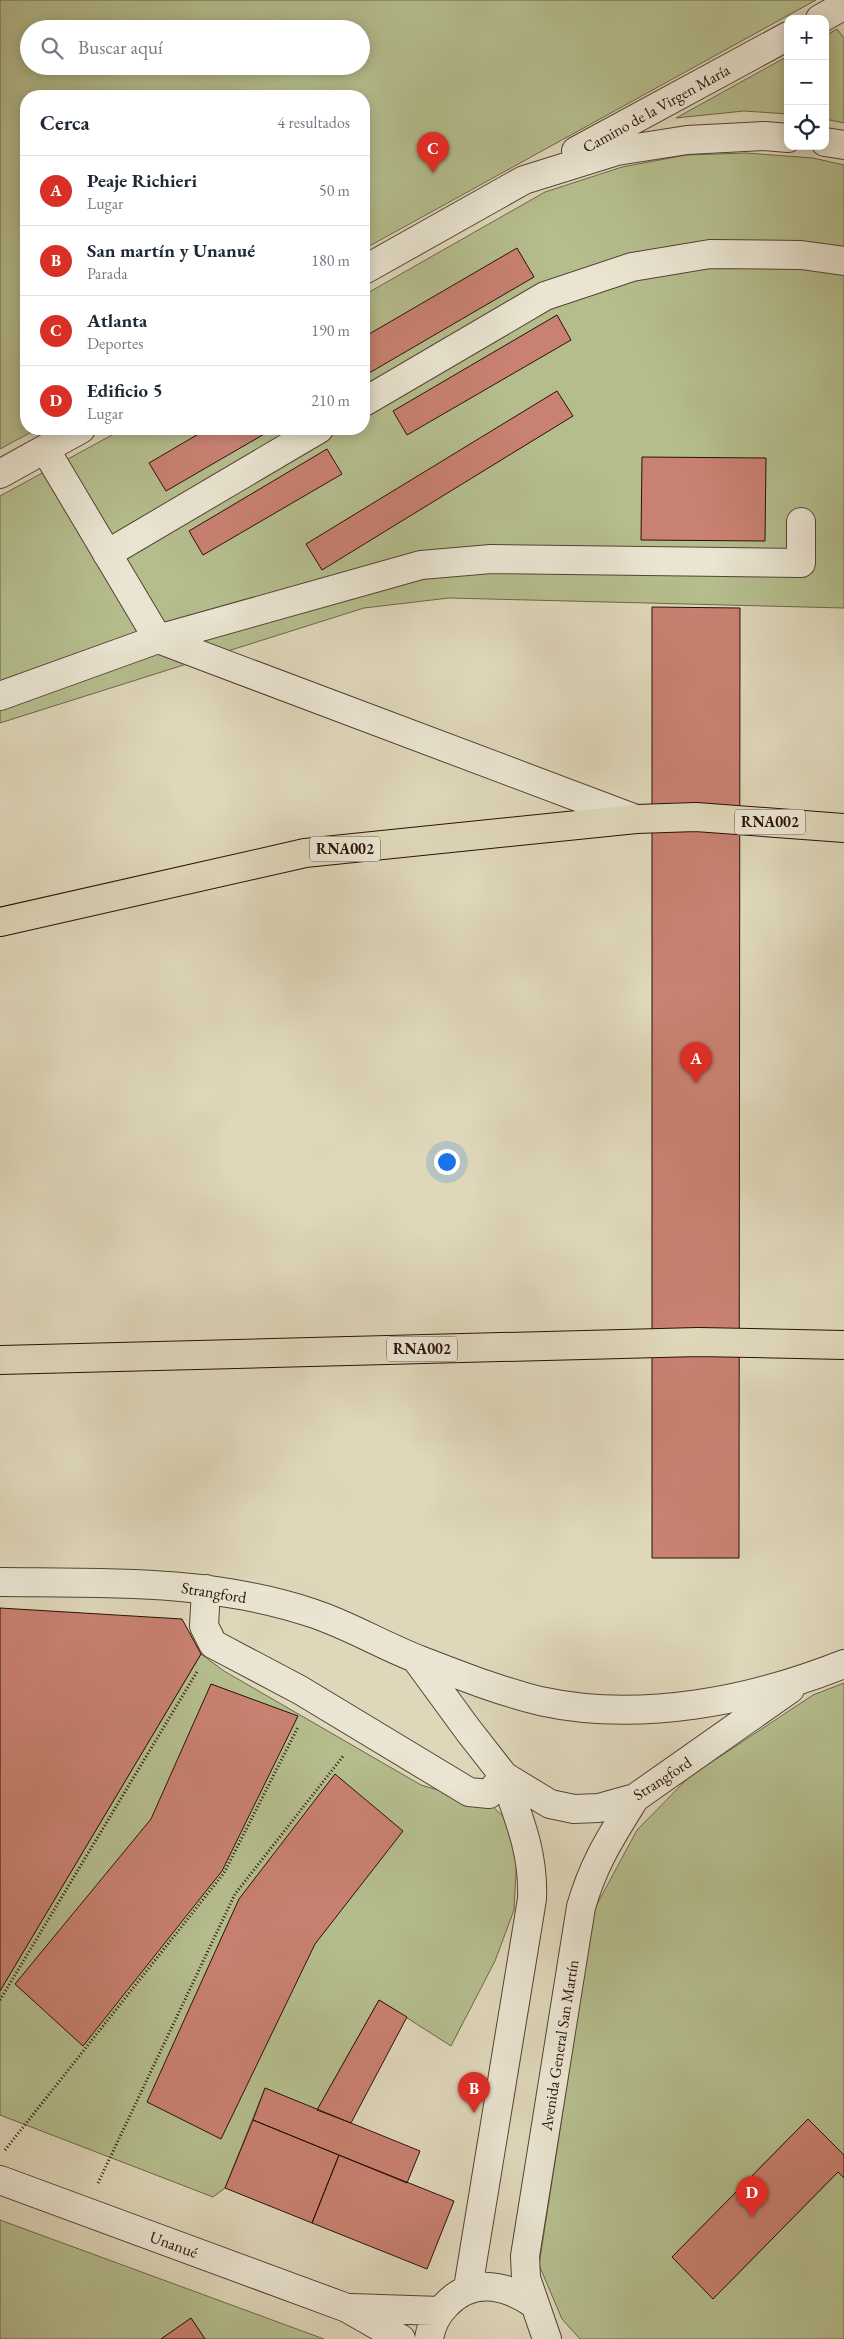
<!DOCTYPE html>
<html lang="es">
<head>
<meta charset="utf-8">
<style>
	:root { --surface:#fff; --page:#f6f6f7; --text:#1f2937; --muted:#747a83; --line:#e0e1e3; --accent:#d93025 }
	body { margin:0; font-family:"EB Garamond",serif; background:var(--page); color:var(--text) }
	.controls { position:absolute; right:15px; top:15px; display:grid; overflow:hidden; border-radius:10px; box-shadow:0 2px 12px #0003 }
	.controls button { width:45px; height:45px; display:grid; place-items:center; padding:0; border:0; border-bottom:1px solid var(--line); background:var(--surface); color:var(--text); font:25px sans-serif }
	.you { position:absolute; left:446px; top:1161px; width:18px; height:18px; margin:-12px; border:4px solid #fff; border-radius:50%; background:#1a73e8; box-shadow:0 0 0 8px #1a73e833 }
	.badge { display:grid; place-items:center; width:32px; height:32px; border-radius:50%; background:var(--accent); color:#fff; font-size:16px; font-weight:700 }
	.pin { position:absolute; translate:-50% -41px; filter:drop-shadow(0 1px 2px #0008) }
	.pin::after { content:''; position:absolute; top:26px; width:18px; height:15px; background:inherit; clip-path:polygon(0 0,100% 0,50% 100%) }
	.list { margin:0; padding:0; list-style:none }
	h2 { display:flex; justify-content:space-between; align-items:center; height:65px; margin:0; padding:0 20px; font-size:21px }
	h2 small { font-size:16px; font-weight:400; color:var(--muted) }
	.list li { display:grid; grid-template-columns:32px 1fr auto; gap:15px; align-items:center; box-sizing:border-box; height:70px; padding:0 20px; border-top:1px solid var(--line) }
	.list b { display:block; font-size:19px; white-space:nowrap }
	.list p { margin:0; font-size:16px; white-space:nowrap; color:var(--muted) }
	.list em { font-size:16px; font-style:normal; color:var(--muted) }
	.icon { flex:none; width:28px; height:28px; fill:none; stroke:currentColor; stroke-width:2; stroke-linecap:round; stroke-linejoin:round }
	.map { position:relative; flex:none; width:844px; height:2339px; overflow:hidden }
	.search { position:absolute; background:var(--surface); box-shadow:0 2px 12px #0003; left:20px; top:20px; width:350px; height:55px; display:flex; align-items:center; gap:12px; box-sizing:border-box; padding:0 18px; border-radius:28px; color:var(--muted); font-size:19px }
	.panel { position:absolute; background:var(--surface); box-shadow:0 2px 12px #0003; left:20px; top:90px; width:350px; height:345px; border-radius:20px }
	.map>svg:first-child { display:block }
</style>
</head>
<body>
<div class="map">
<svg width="844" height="2339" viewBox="0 0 844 2339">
	<rect width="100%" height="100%" fill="#dfd7ba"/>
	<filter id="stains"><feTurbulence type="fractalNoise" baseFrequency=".004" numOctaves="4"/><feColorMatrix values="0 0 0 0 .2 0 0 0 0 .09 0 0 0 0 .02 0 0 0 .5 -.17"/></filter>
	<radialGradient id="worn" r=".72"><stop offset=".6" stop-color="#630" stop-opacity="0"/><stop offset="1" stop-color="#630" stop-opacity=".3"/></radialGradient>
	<path fill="#b5bd8d" stroke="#6f664a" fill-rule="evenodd" d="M0 0H816L364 249V96H26V429H37L0 449ZM29 29H361V66H29Z
		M837 29 844 38V123L825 119V36Z
		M788 56V114L744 111 676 118Z
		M746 153 813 158 844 165V608L449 598 364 608 0 723V496L123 429H364V295L545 192 622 167 686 155Z
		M201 1654 224 1671 421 1785 492 1806 504 1817 517 1853 514 1910 495 1961 451 2046 379 2000 317 2110 265 2088 225 2188 213 2197 0 2115V1991Z
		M844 1683V2155L808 2119 672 2257 714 2298 838 2172 844 2178V2339H580L562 2319 539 2265 594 1910 637 1830 689 1777 813 1695Z
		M0 2220 324 2339H205L191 2318 161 2339H0Z"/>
	<path fill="#c98171" stroke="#291007" d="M517 248 534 277 364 376V337Z
		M557 315 571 340 407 435 393 411Z
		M557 391 573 416 322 570 306 544Z
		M207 429H273L166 491 149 463Z
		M327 449 342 474 203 555 189 531Z
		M642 457 766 458 765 541 641 540Z
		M652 607 740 608 739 1558H652Z
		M0 1608 182 1619 201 1654 0 1991Z
		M211 1684 298 1716 222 1871 83 2046 15 1984 151 1819Z
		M335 1774 403 1831 315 1944 221 2139 147 2102 239 1899Z
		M379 2000 407 2017 351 2123 317 2110Z
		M265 2088 420 2151 407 2183 253 2120Z
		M808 2119 844 2155V2178L838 2172 713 2299 672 2257Z
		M253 2120 339 2155 312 2223 225 2188Z
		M339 2155 454 2201 427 2269 312 2223Z
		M191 2318 205 2339H161Z"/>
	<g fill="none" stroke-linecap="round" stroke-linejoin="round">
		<defs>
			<path id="minor" d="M820 19 841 7 844 2
				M825 142 844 145
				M576 151 788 36
				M364 270 524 180 617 151 687 140 765 136 788 138
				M364 402 545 296 632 267 710 254 801 255 844 261
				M45 449 158 639 421 565 491 559 801 563V522
				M0 474 81 429
				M107 554 319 429
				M0 696 158 639 636 819
				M0 1582C105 1583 210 1579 312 1613 349 1625 383 1646 420 1660 459 1675 499 1691 540 1701 640 1723 751 1701 844 1664
				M206 1589 204 1626 213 1644 300 1690 469 1792 489 1794 504 1776
				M416 1659 468 1730 504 1776 550 1804 574 1809 599 1808 635 1798 790 1689
				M0 2180 347 2308 401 2339
				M468 2288 532 1899C534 1853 519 1819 504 1776
				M351 2308 440 2311
				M429 2339C431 2326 437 2314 446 2305 472 2277 506 2285 534 2304
				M547 2339 526 2278 525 2256 581 1907C594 1862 611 1837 635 1798"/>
			<path id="highway" d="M0 922 305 853 636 819 696 817 844 828
				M0 1360 698 1342 844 1345"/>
		</defs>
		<use href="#minor" stroke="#564234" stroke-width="30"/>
		<use href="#highway" stroke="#291007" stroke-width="30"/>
		<path stroke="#291007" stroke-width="3" stroke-dasharray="1 2.5" stroke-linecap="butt" d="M0 2000 198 1670
			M5 2150 224 1873 298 1727
			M98 2183 235 1894 344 1755"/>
		<use href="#minor" stroke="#eae5d2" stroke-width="28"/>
		<use href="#highway" stroke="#dfd7ba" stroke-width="28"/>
	</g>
	<g text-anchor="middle" stroke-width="4.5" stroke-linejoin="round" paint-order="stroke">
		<g fill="#eae5d2" stroke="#635044" stroke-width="1">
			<rect x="735" y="809.5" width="70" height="25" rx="4"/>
			<rect x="310" y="836.5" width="70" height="25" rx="4"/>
			<rect x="387" y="1336.5" width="70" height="25" rx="4"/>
		</g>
		<g font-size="15" font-weight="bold" fill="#291007">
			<text x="770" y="827">RNA002</text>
			<text x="345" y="854">RNA002</text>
			<text x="422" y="1354">RNA002</text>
		</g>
		<g font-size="16" fill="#291007" stroke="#eae5d2">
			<text transform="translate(656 108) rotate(-29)" y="6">Camino de la Virgen María</text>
			<text transform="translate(214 1592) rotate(9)" y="6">Strangford</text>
			<text transform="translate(662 1778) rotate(-33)" y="6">Strangford</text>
			<text transform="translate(559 2045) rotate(-81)" y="6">Avenida General San Martín</text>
			<text transform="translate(174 2244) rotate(20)" y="6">Unanué</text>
		</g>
	</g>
	<rect width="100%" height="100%" filter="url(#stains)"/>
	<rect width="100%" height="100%" fill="url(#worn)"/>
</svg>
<div class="controls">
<button>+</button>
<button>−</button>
<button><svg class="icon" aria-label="locate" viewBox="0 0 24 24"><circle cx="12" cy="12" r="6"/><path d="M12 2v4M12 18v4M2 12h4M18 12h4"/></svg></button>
</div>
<div class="you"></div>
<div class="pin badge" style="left:696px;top:1083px">A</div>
<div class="pin badge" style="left:474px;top:2113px">B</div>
<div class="pin badge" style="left:433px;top:173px">C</div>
<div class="pin badge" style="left:752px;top:2217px">D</div>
<div class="search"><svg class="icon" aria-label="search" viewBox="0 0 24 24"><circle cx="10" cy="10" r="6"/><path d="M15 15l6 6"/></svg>Buscar aquí</div>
<section class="panel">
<h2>Cerca<small>4 resultados</small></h2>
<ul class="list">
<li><span class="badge">A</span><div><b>Peaje Richieri</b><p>Lugar</p></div><em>50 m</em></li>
<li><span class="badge">B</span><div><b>San martín y Unanué</b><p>Parada</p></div><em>180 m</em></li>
<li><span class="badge">C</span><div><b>Atlanta</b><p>Deportes</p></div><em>190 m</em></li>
<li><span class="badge">D</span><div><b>Edificio 5</b><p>Lugar</p></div><em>210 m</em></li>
</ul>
</section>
</div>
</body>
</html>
